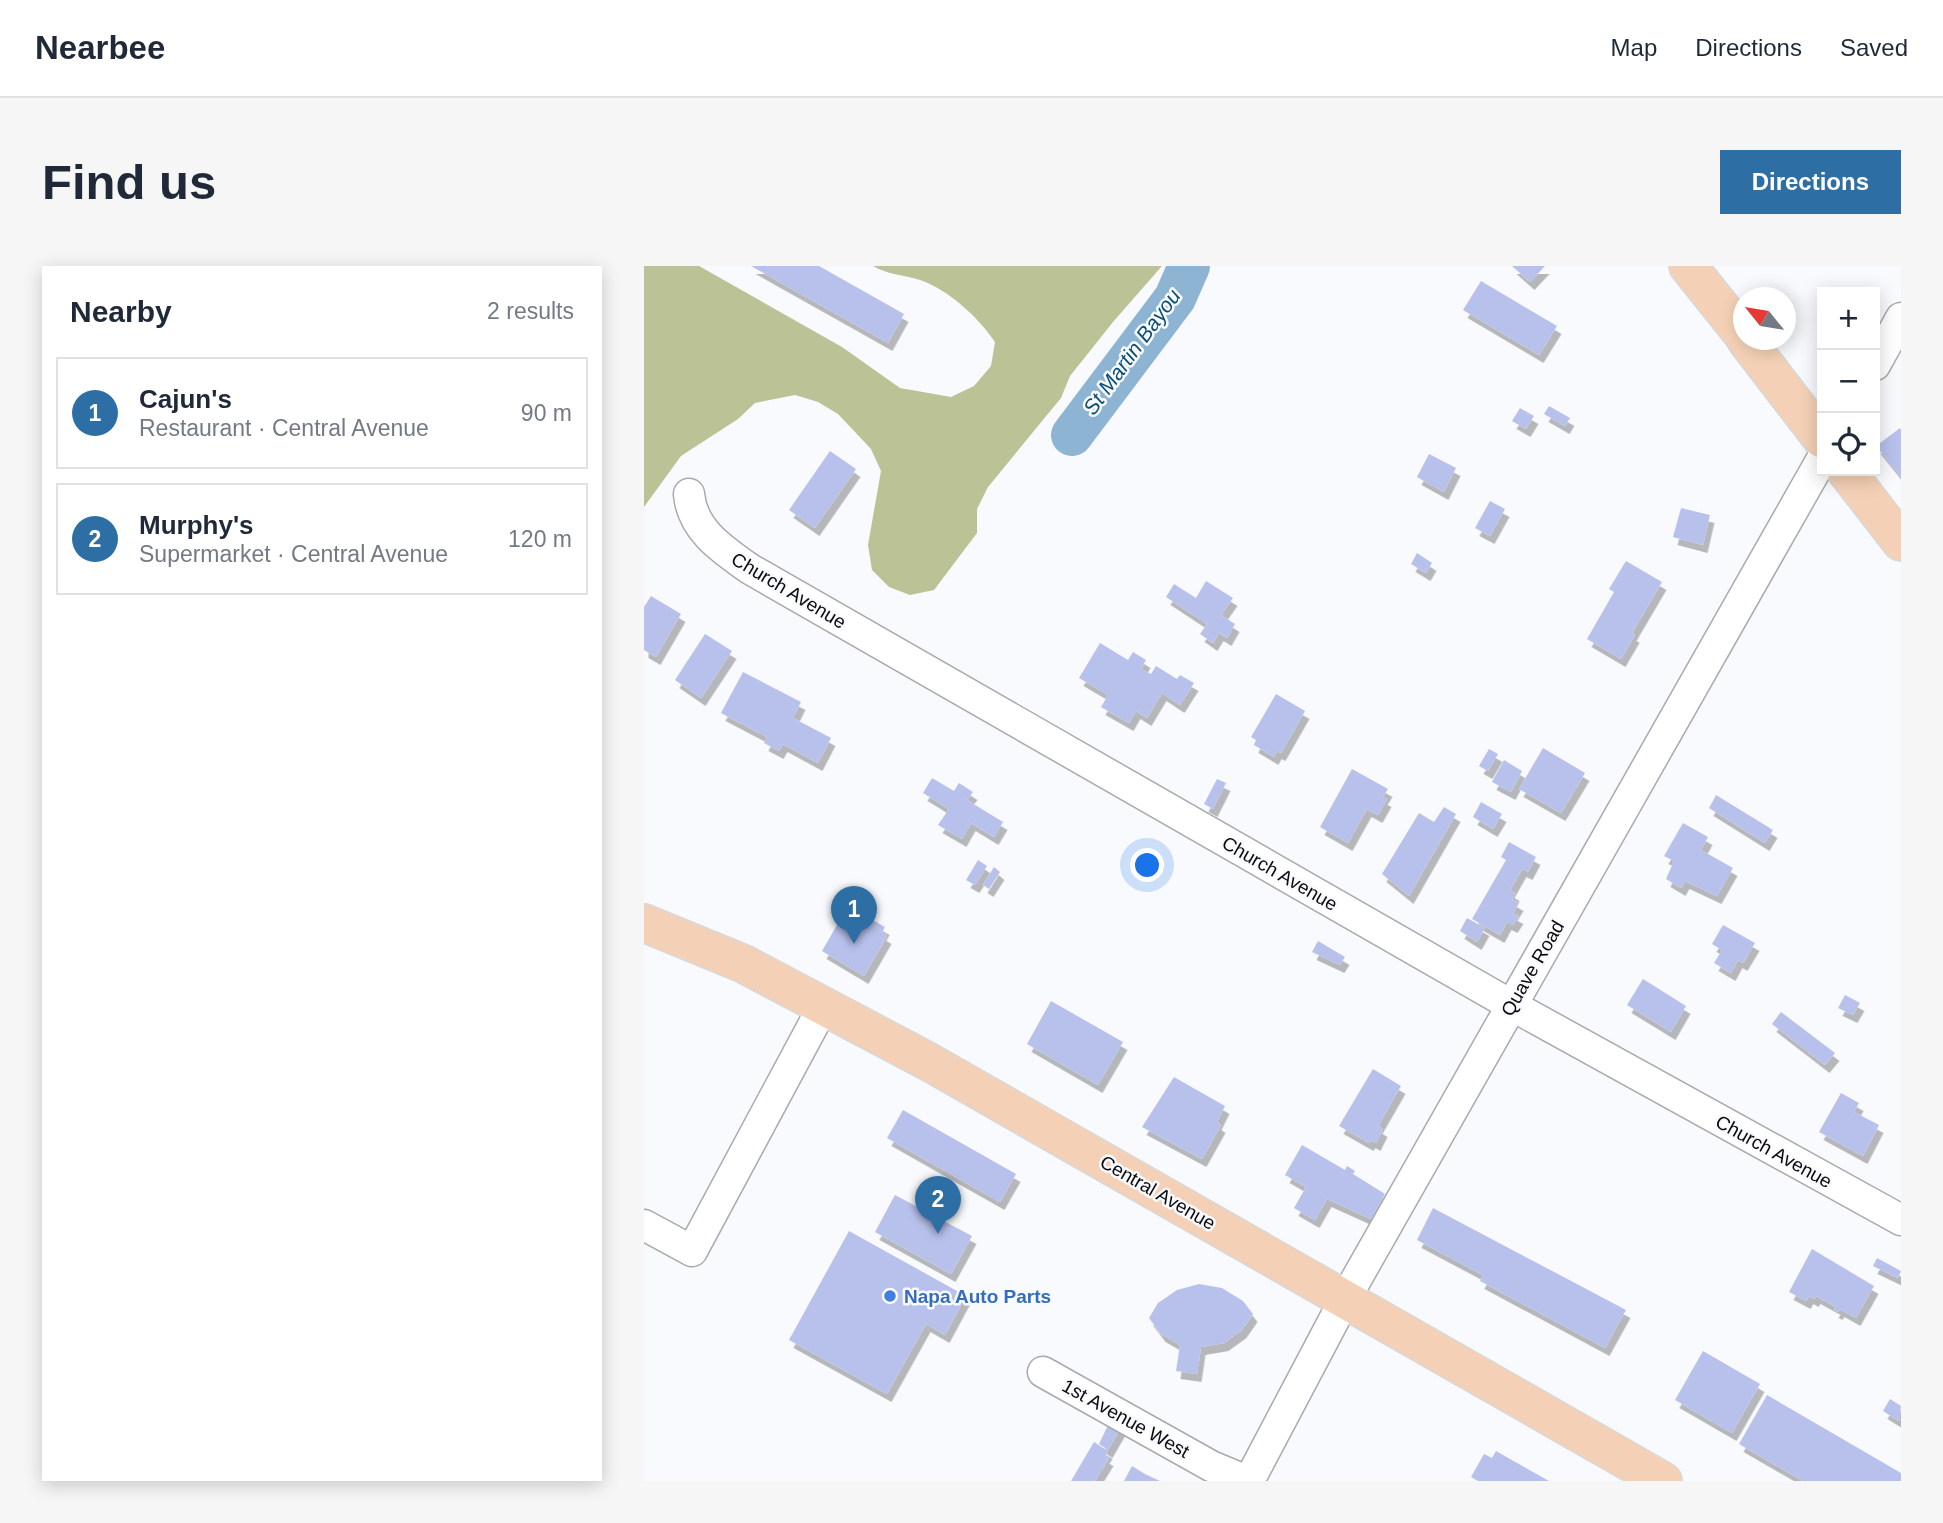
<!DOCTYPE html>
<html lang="en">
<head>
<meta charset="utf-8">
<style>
	:root { --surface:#fff; --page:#f6f6f7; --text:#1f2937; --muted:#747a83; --line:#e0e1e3; --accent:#2d6fa5 }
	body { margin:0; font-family:Arial,sans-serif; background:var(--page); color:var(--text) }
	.controls { position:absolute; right:21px; top:21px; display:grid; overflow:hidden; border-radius:0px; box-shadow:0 4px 18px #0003 }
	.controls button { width:63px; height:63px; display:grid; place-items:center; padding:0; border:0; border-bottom:2px solid var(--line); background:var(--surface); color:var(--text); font:35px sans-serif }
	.compass { position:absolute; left:1089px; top:21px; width:63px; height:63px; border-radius:50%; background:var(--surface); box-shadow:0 4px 18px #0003; rotate:300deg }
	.you { position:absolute; left:504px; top:600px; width:24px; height:24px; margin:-18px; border:5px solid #fff; border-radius:50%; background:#1a73e8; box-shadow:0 0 0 10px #1a73e833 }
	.badge { display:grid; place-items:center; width:46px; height:46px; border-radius:50%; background:var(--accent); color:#fff; font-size:23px; font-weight:700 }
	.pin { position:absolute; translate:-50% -58px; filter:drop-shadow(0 2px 4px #0008) }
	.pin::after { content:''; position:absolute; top:37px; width:24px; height:21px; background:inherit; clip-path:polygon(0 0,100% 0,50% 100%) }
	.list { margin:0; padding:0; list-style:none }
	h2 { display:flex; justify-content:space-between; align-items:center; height:91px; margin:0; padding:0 28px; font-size:30px }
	h2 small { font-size:23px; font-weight:400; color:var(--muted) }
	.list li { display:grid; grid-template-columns:46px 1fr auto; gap:21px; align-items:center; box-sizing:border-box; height:112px; margin:0 14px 14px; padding:0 14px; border:2px solid var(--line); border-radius:0px }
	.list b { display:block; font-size:26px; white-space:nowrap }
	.list p { margin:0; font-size:23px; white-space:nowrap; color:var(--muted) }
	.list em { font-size:23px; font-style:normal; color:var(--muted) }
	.icon { flex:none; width:38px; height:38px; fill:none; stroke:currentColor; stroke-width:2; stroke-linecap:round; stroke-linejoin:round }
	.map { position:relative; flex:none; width:1257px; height:1215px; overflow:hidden; border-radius:0px }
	header { display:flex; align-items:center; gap:42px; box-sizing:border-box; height:98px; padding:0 35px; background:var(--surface); border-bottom:2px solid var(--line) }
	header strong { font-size:33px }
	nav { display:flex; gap:38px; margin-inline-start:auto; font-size:24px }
	.intro { display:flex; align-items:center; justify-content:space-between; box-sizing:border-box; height:168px; padding:0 42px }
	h1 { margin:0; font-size:49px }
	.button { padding:18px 32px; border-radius:0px; background:var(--accent); color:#fff; font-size:24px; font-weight:700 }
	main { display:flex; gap:42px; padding:0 42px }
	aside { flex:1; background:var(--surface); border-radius:0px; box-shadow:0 4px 18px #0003 }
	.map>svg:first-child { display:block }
</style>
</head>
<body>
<header>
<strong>Nearbee</strong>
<nav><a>Map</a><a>Directions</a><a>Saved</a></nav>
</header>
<div class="intro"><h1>Find us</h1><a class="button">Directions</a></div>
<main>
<aside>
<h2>Nearby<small>2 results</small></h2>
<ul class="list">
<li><span class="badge">1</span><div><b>Cajun's</b><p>Restaurant · Central Avenue</p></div><em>90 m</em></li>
<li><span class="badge">2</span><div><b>Murphy's</b><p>Supermarket · Central Avenue</p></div><em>120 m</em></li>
</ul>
</aside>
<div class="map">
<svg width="1257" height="1215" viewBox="0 0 1257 1215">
	<defs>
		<filter id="shadow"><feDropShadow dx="4.5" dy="8" stdDeviation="0" flood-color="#0004"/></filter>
	</defs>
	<rect width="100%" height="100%" fill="#f8fafe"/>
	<path fill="#bac296" d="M0 0H55L198 81 256 122 307 131 330 120 347 100 351 76C334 51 305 24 276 14 260 9 242 8 229 0H518L469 56 426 110 417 132 344 221 333 243V267L290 324 266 329 245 321 228 304 224 279 237 205 227 183 194 148 174 136 151 129 111 137 94 153 37 190 0 241Z"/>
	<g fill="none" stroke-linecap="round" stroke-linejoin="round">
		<path stroke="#8db4d3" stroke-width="42" d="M428 169 531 32 545 0"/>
	</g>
	<path fill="#b8c1ec" filter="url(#shadow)" d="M107 0H175L260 48 244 77Z
		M868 0H901L886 16Z
		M837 15 913 60 895 89 819 44Z
		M905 140 926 152 921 160 900 148Z
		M876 142 890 150 882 163 868 155Z
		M1256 162 1257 164V211L1232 180Z
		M186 185 212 203 171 262 145 244Z
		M785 188 812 202 800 226 773 211Z
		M846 235 861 243 846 270 831 262Z
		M1037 242 1066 249 1059 279 1029 271Z
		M773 287 788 297 782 307 767 298Z
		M982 295 1018 316 988 367 991 369 977 393 943 373 970 326 965 323Z
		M562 315 589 332 577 349 591 358 583 372 575 367 569 377 556 368 563 358 522 331 530 318 552 332Z
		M7 330 37 348 12 391 0 384V341Z
		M61 368 88 385 57 432 31 414Z
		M456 377 484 394 489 386 502 394 497 403 507 408 512 400 533 413 536 409 550 417 536 439 518 427 503 452 492 445 485 457 457 441 464 429 435 412Z
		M99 406 157 436 149 452 187 472 174 497 139 478 135 485 120 477 123 471 77 447Z
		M632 428 661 445 637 487 633 485 630 491 610 479 612 474 607 471Z
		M899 482 941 507 917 547 875 523Z
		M845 483 854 488 844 505 835 500Z
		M860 494 878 505 867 526 848 516Z
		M708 503 744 523 739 531 743 533 734 549 723 543 704 577 676 561Z
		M288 512 310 525 315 517 329 526 323 534 359 556 350 571 327 557 318 573 294 559 305 543 279 527Z
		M573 513 582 517 569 543 560 538Z
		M1072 529 1129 564 1121 577 1065 542Z
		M837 536 858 548 849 563 829 551Z
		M800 541 812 548 765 630 738 608 775 547 790 556Z
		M1039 557 1064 571 1057 584 1089 602 1073 630 1041 615 1037 622 1022 613 1030 595 1020 590Z
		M865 576 892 591 884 606 878 603 866 624 871 627 868 633 875 637 869 647 875 650 869 659 863 656 856 669 828 653 862 594 857 591Z
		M334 594 343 600 331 619 322 614Z
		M350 601 356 606 345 623 339 619Z
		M206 641 241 661 238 667 243 670 220 710 178 685 201 645 203 647Z
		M823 652 841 662 833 676 816 665Z
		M1079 659 1111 677 1099 697 1094 694 1087 707 1070 697 1078 684 1068 678Z
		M674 675 701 691 696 699 668 686Z
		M999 713 1042 740 1027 766 983 739Z
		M1201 729 1216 737 1209 749 1194 742Z
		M407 735 479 776 454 819 383 778Z
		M1137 746 1191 787 1181 799 1128 758Z
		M729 803 757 820 734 860 739 863 732 877 727 874 725 877 695 860Z
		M530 811 581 840 573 856 577 859 558 893 498 861Z
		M1197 827 1215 837 1210 846 1235 859 1219 890 1175 866Z
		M259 844 372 908 356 936 243 872Z
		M658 879 701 904 703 900 711 905 709 908 741 928 727 953 683 933 671 954 650 942 662 921 641 909Z
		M251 929 328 970 307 1008 231 966Z
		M789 942 982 1044 961 1082 836 1015 839 1009 773 974Z
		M205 965 322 1030 301 1069 282 1058 243 1128 145 1074Z
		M1168 983 1230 1020 1212 1052 1196 1043 1194 1046 1190 1044 1192 1041 1172 1030 1170 1033 1165 1030 1162 1035 1145 1026Z
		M1233 992 1257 1005 1254 1012 1229 1000Z
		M555 1018 578 1022 599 1035 609 1048 598 1064 580 1077 557 1081 553 1108 532 1105 536 1079 517 1068 505 1052 514 1037 533 1024Z
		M1059 1085 1116 1118 1088 1167 1031 1134Z
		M1123 1129 1257 1207V1215H1159L1095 1178Z
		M1246 1133 1257 1140 1255 1155 1239 1145Z
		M482 1153 464 1184 455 1178 466 1155Z
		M450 1176 464 1185 461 1190 465 1192 451 1215H427Z
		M852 1185 905 1215H834L827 1211 840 1188 848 1192Z
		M488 1200 501 1208 516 1215H480Z"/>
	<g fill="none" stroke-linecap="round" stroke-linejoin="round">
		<defs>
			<path id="minor" d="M1231 99 1257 52
				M45 228C48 264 79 284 106 303L867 739 1257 954
				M0 959 48 985 180 739
				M399 1106 567 1200 603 1215
				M605 1215 701 1033 1178 193"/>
			<path id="major" d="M1044 0 1100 70
				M1102 74 1178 173
				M1202 205 1257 276
				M0 657 100 698 285 796 1019 1215"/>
		</defs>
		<use href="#minor" stroke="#a9aaae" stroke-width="33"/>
		<use href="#major" stroke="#d8d8d8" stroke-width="40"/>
		<use href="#minor" stroke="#fff" stroke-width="30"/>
		<use href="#major" stroke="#f4d1b6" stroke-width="37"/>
	</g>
	<circle fill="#3f7fe0" stroke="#f8fafe" stroke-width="2.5" cx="246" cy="1030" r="7"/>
	<g text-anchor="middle" stroke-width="5" stroke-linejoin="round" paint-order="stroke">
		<g font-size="19" fill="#0b0b0d" stroke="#f8fafe">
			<text transform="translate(145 324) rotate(31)" y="7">Church Avenue</text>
			<text transform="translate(636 607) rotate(30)" y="7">Church Avenue</text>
			<text transform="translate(888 702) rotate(-60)" y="7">Quave Road</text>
			<text transform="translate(1130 885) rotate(29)" y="7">Church Avenue</text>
			<text transform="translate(514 926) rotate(30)" y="7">Central Avenue</text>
			<text transform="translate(482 1152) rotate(29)" y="7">1st Avenue West</text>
		</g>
		<g font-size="19" font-weight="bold" fill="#366cbe" stroke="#f8fafe" text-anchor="start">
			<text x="260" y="1037">Napa Auto Parts</text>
		</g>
		<g font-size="21" font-style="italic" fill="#084e75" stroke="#f8fafe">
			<text transform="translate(488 86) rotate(-54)" y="7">St Martin Bayou</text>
		</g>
	</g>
</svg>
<div class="controls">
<button>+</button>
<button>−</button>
<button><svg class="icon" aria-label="locate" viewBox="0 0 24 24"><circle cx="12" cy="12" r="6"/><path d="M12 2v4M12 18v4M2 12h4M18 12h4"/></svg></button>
</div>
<svg class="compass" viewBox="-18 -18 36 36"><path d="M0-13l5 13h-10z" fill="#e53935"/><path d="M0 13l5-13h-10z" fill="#747a83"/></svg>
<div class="you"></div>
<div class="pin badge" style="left:210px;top:678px">1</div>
<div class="pin badge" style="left:294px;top:968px">2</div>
</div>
</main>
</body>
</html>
